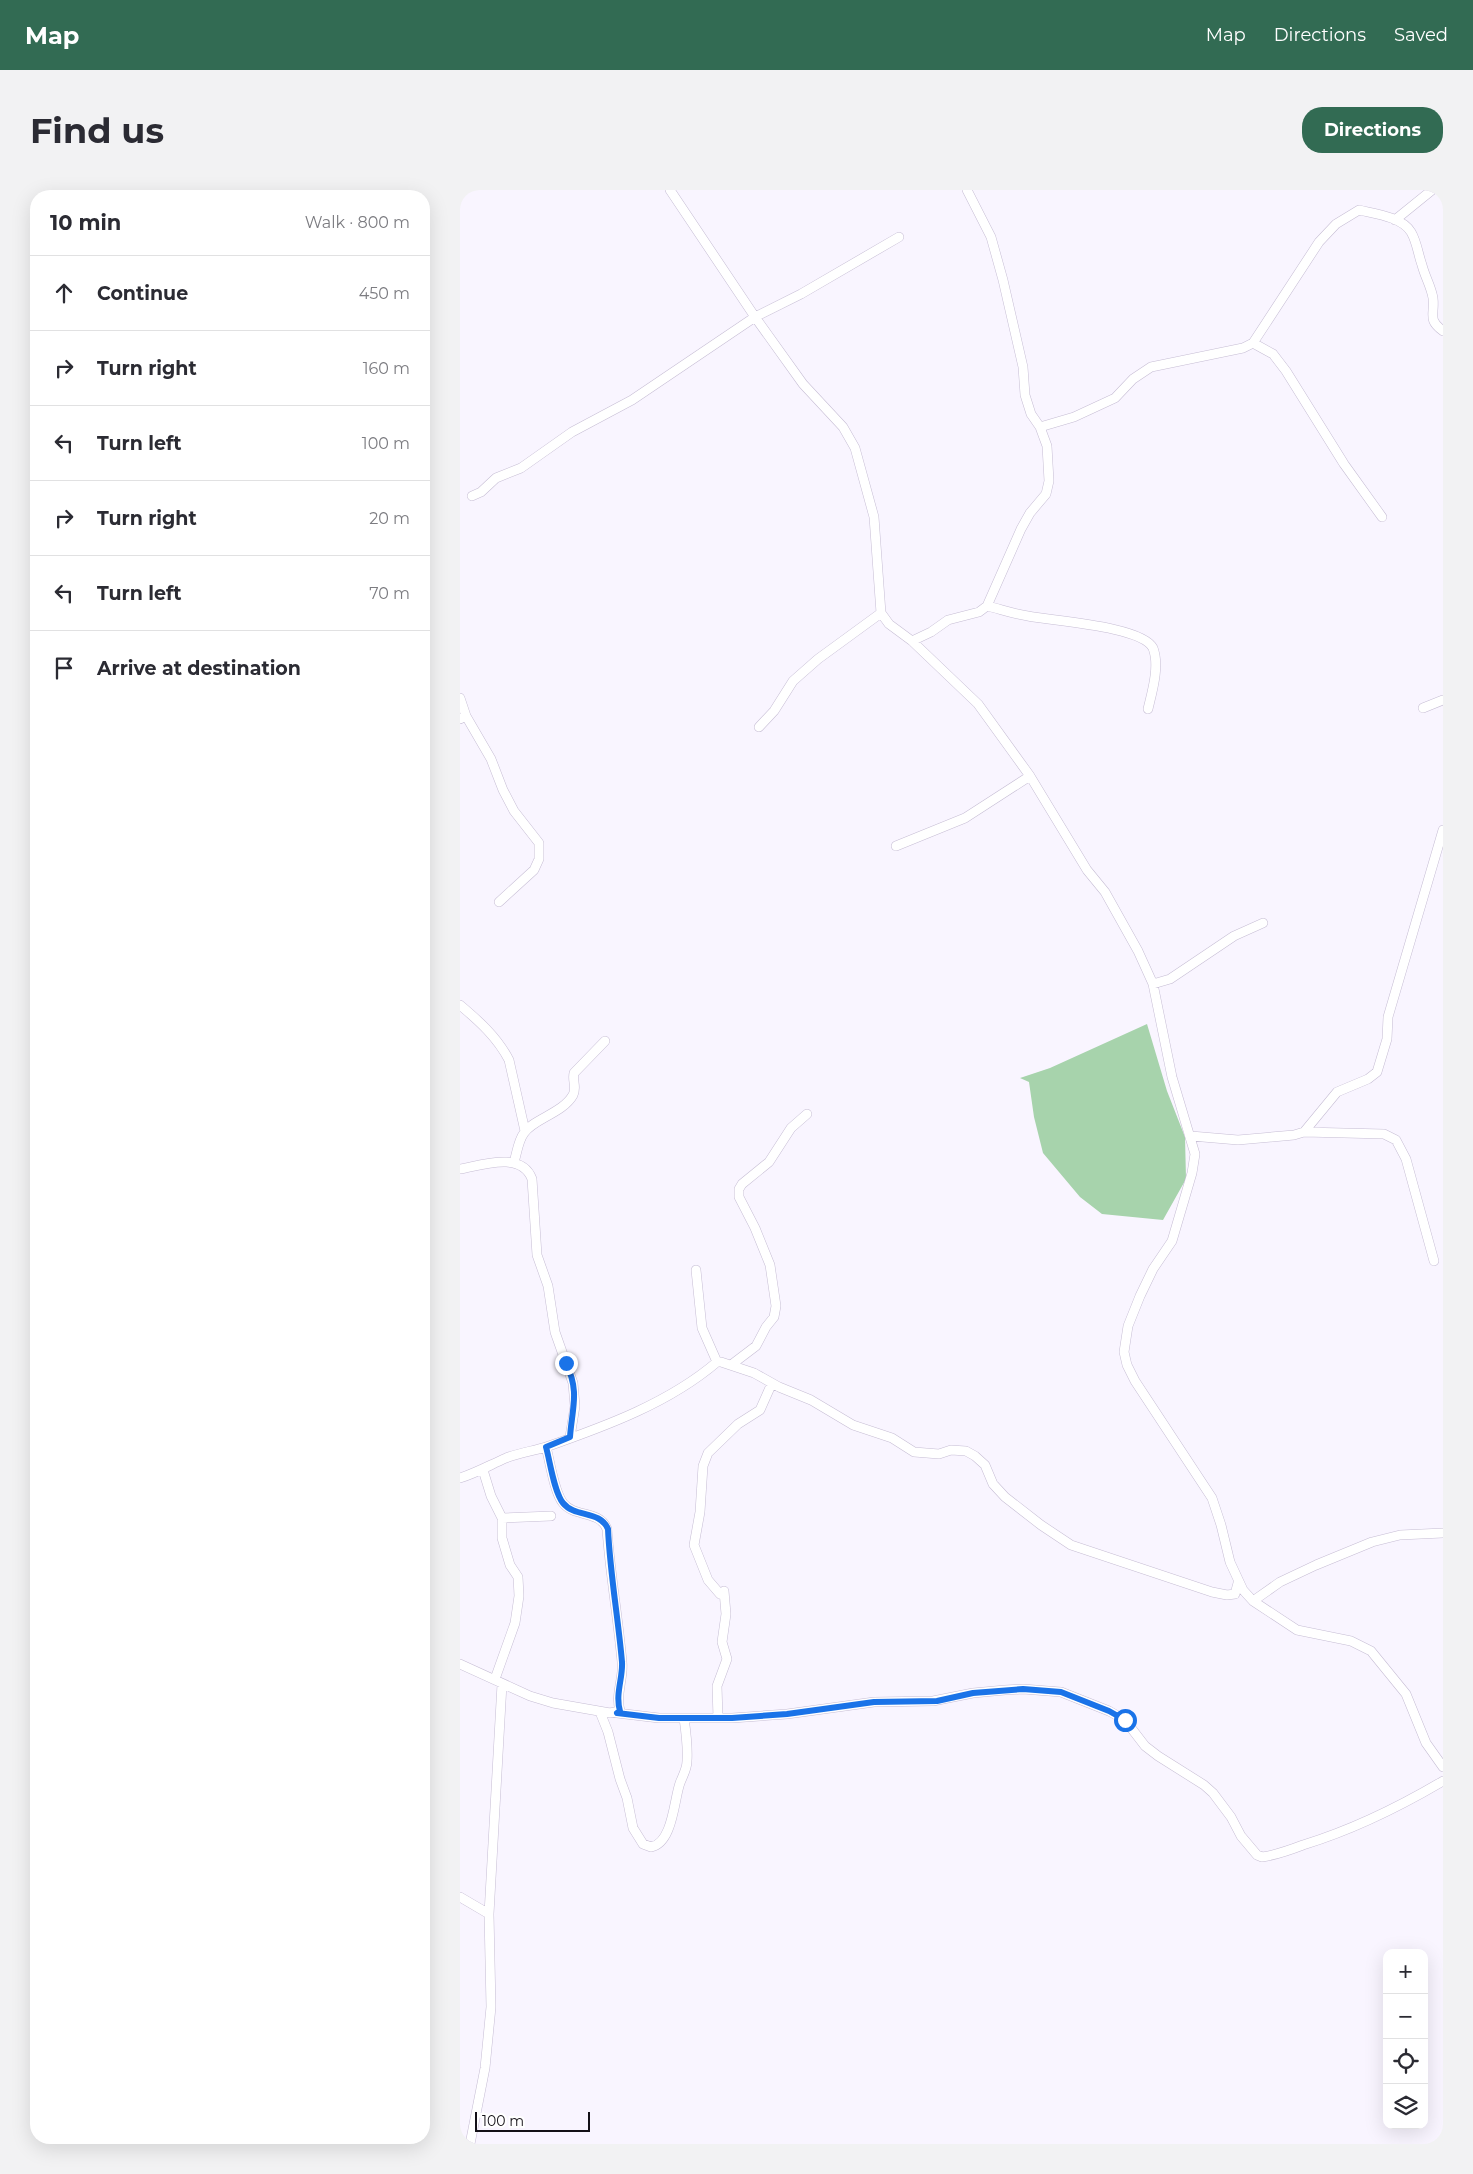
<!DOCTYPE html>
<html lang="en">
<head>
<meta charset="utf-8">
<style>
	:root { --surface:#fff; --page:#f2f2f3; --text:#2b2b33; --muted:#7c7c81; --line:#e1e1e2; --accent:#326b53 }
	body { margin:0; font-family:Montserrat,sans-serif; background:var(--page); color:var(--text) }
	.controls { position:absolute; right:15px; bottom:15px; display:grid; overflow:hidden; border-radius:10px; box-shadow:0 5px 20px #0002 }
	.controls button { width:45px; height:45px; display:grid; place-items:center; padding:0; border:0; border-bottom:1px solid var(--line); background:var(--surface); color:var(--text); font:25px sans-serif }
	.scale { position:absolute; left:15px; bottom:12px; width:115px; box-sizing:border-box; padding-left:5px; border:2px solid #131017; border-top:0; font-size:14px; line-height:18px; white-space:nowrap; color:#131017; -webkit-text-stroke:4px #fff; paint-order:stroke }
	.stop { position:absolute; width:15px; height:15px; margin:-11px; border:4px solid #1a73e8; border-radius:50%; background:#fff }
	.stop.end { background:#1a73e8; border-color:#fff; box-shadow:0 1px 5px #0008 }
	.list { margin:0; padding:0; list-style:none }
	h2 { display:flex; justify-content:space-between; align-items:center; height:65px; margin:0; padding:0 20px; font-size:21px }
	h2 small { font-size:16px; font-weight:400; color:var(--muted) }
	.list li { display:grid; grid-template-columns:32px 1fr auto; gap:15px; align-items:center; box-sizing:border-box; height:75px; padding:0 20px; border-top:1px solid var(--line) }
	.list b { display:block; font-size:19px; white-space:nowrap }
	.list em { font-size:16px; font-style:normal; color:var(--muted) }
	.icon { flex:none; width:28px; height:28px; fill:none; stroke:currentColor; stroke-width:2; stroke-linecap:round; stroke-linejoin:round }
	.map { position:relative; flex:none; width:983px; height:1954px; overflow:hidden; border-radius:20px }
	header { display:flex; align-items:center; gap:30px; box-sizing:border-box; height:70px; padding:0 25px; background:var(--accent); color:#fff }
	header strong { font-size:24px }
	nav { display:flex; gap:28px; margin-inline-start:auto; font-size:18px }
	.intro { display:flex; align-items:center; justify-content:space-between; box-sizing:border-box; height:120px; padding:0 30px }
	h1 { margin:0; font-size:35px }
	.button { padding:12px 22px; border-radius:20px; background:var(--accent); color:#fff; font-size:18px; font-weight:700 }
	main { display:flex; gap:30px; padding:0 30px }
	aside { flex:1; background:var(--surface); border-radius:20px; box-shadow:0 5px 20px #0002 }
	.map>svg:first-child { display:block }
</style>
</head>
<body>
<header>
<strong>Map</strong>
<nav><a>Map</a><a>Directions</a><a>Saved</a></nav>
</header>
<div class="intro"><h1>Find us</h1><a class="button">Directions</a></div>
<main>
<aside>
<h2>10 min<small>Walk · 800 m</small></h2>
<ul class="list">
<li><svg class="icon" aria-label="ahead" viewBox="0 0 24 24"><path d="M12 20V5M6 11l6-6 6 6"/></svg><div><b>Continue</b></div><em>450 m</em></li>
<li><svg class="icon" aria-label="right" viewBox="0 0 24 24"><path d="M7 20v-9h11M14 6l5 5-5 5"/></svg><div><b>Turn right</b></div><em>160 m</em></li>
<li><svg class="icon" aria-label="left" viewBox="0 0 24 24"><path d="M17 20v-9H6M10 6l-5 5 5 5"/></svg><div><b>Turn left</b></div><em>100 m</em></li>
<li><svg class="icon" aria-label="right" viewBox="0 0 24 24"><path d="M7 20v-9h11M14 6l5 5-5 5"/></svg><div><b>Turn right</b></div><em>20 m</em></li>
<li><svg class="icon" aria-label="left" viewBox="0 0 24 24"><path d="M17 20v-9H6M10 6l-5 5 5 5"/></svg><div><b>Turn left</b></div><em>70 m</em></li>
<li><svg class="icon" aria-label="arrive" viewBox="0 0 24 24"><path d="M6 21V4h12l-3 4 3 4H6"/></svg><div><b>Arrive at destination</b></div></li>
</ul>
</aside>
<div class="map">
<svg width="983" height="1954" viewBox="0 0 983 1954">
	<rect width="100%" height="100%" fill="#f9f5ff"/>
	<path fill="#a7d3ac" d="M687 834 707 901 725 947 726 989 703 1030 642 1024 620 1007 583 963 574 927 569 892 560 888 590 878Z"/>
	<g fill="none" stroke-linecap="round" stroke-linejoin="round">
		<defs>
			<path id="street" d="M210 0 295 127 343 194 383 237 395 258 414 327 421 423 429 434 452 451 518 514 570 586 627 680 645 702 678 761 693 794 712 887 735 964 732 983 712 1051 693 1079 680 1106 668 1136 664 1162 667 1175 675 1191 752 1308 761 1335 770 1372 783 1400 793 1411 837 1440 891 1451 911 1461 946 1504 966 1553 983 1577
				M935 30 972 0
				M793 153 813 164 826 181 884 274 922 327
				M580 237 614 227 655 208 673 189 691 177 783 158 793 153 859 52 876 34 899 20C916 24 942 27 951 42 957 52 958 64 962 75 965 87 971 96 973 108 975 125 967 129 983 141
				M12 306 21 302 36 288 61 278 112 242 172 210 295 127 341 104 439 47
				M527 416C540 419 554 424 568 426 592 431 682 436 693 458 700 476 692 502 688 519
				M452 451 471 442 488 430 519 422 527 416 561 339 570 323 586 304 589 291 587 256 580 237 571 224 565 205 563 177 543 90 531 47 507 0
				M0 508 6 526
				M963 518 983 510
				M0 529 6 526 31 569 43 600 54 621 79 653V669L74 680 39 712
				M299 537 314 521 333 491 358 469 421 423
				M436 656 505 628 570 586
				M693 794 710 789 774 746 803 733
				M0 815C19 831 37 847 49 870L65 941
				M844 942 924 944 936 950 946 969 974 1071
				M731 946 778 950 834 945 844 942 877 902 908 889 917 882 927 849 928 827 983 640
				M54 972C57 963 58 951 64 943 73 929 103 923 113 905 117 897 112 891 114 883L145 851
				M0 979C22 975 62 961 72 989L77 1065 88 1096 95 1142 113 1193 115 1216 110 1247
				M236 1080 242 1138 257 1172
				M271 1175 296 1156 306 1137 314 1127 316 1116 310 1075 295 1038 279 1007V999L282 994 309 972 331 938 347 924
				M23 1280 31 1306 42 1328V1348L50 1375 58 1387 59 1406 55 1433 35 1489
				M0 1288C16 1283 30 1275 46 1268 59 1263 73 1261 86 1257 146 1236 209 1213 257 1172H261L294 1183 319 1197 351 1210 393 1235 432 1248 454 1262 479 1264 491 1260 506 1261 515 1266 525 1275 533 1294 545 1307 581 1335 611 1355 752 1402 767 1405 775 1404 778 1393
				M42 1328 91 1326
				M793 1411 820 1392 856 1375 912 1352 940 1345 983 1343
				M0 1474 70 1506 93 1513 150 1523 160 1521C155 1504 164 1488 162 1472 158 1427 150 1383 147 1339 140 1320 115 1328 103 1313 94 1302 90 1271 86 1257
				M140 1522 148 1542 160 1589 167 1608 173 1638 183 1654 191 1657C213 1653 214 1609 220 1593 223 1585 227 1579 227 1571 228 1557 226 1542 224 1528
				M157 1523 199 1528H272L327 1524 414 1512 473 1511 513 1503 545 1500 563 1499 601 1502 649 1521 665 1530 685 1556 698 1566 744 1595 753 1603 771 1627 781 1646 797 1665 802 1667C816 1665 830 1660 843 1655 892 1640 939 1617 983 1591
				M258 1528 257 1496 267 1469 262 1452 266 1424 264 1401 260 1404 248 1390 234 1355 240 1322 243 1276 248 1263 278 1234 300 1220 312 1193
				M0 1707 29 1724
				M10 1954 25 1878 31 1817 29 1724 42 1494"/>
		</defs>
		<use href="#street" stroke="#c6bdd4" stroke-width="10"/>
		<use href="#street" stroke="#fff" stroke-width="9"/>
	</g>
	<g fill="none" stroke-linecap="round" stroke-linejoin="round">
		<path stroke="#1a73e8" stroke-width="6" d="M106 1173C120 1202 112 1218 110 1247L86 1257C90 1271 94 1302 103 1313 115 1328 140 1320 148 1339 150 1383 158 1427 162 1472 163 1488 155 1504 160 1521L157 1523 199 1528H272L327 1524 414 1512 477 1511 513 1503 563 1499 601 1502 649 1521 665 1530"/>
	</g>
</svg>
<div class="controls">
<button>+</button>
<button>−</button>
<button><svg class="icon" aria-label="locate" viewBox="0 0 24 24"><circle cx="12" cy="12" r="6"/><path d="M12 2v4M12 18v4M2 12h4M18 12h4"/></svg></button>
<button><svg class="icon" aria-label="layers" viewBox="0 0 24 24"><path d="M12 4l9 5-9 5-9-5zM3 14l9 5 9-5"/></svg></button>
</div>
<div class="scale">100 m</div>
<div class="stop" style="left:665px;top:1530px"></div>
<div class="stop end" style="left:106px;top:1173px"></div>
</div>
</main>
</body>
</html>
